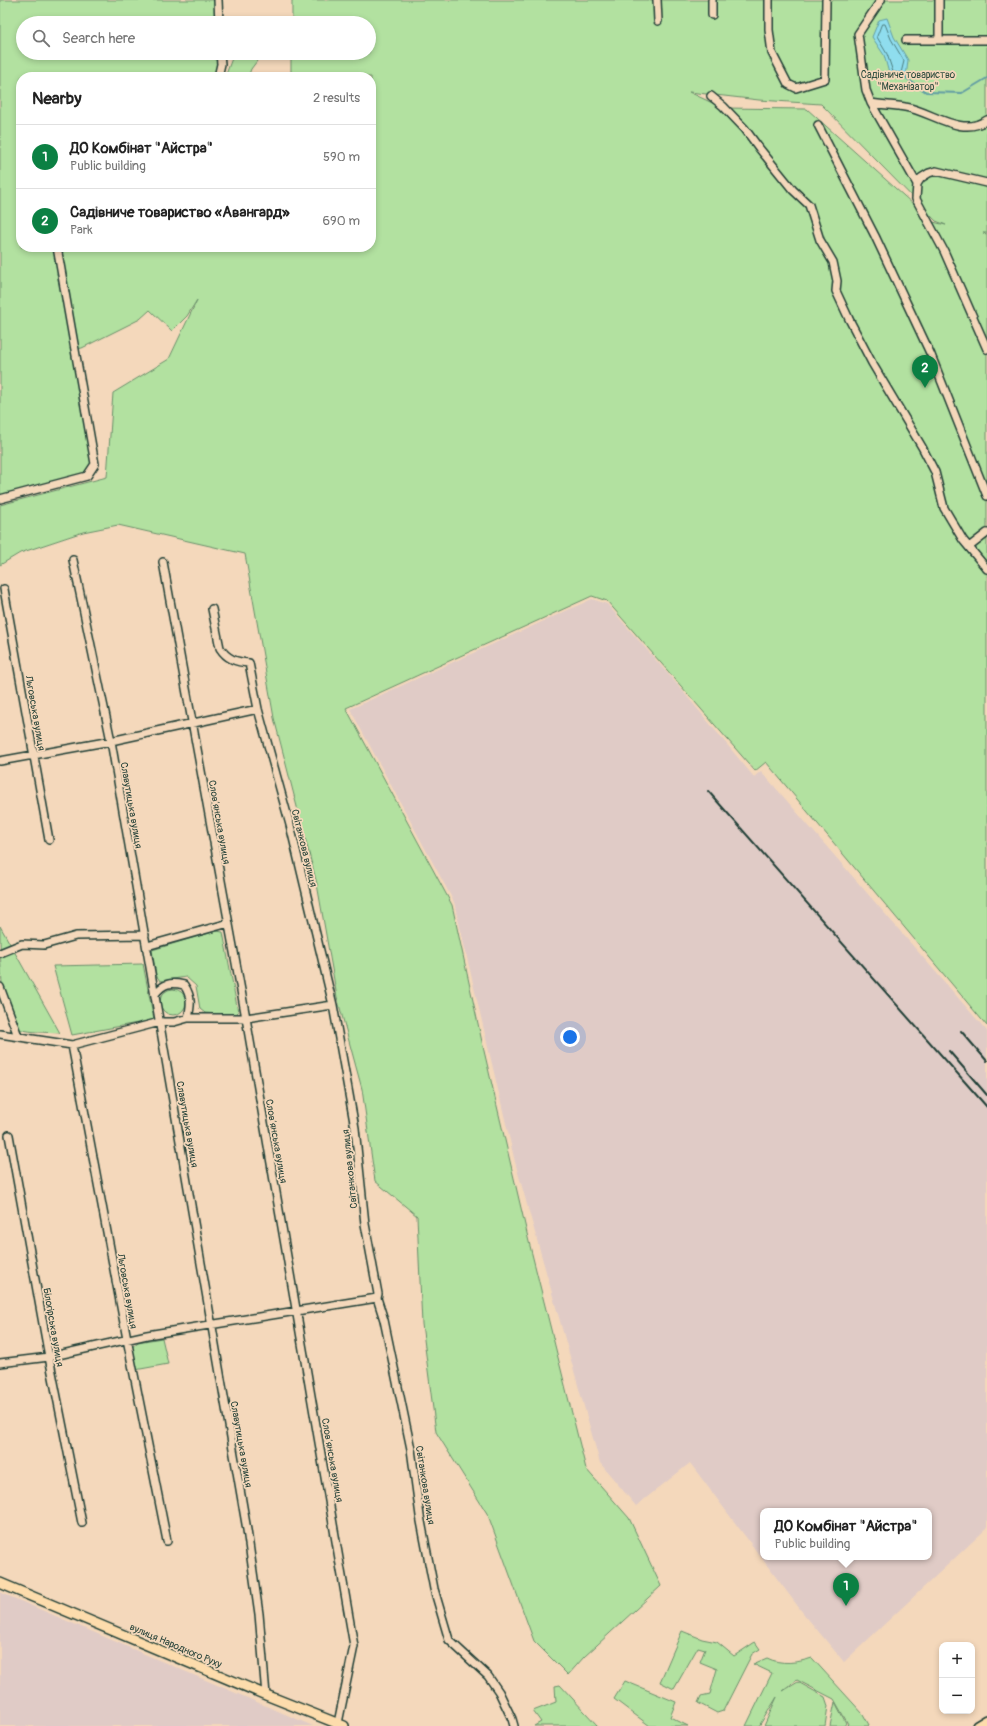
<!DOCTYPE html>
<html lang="en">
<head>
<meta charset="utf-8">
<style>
	:root { --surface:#fff; --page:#f6f6f6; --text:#222; --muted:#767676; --line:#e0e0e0; --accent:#0b8043 }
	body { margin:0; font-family:Pangolin,sans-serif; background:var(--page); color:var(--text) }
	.controls { position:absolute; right:12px; bottom:12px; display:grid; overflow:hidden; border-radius:8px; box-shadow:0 2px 6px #0003 }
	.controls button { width:36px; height:36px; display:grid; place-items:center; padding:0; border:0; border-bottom:1px solid var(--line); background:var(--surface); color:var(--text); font:20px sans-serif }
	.you { position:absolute; left:570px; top:1037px; width:14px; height:14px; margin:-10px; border:3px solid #fff; border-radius:50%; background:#1a73e8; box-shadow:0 0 0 6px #1a73e833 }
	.badge { display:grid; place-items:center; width:26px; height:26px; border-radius:50%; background:var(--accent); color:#fff; font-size:13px; font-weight:700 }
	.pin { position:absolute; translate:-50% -33px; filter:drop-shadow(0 1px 2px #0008) }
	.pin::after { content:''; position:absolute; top:21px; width:14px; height:12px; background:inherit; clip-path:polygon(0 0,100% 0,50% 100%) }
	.popup { position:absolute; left:760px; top:1508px; width:172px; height:52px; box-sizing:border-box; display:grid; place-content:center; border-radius:8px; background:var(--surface); filter:drop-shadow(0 1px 3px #0005); font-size:13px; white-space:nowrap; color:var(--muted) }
	.popup b { font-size:15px; color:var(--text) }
	.popup::after { content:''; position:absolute; left:50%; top:100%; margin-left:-8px; border:8px solid transparent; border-top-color:var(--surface) }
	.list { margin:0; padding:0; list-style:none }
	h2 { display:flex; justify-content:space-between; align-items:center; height:52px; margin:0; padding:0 16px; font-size:17px }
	h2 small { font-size:13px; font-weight:400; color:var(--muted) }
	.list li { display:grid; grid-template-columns:26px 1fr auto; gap:12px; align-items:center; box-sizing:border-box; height:64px; padding:0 16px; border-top:1px solid var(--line) }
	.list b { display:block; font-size:15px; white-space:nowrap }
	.list p { margin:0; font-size:13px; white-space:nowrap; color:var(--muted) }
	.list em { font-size:13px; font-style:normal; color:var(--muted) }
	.icon { flex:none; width:22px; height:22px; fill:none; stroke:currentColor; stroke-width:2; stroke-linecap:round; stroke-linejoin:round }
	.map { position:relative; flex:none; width:987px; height:1726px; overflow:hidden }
	.search { position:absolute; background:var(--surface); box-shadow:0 2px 6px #0003; left:16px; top:16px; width:360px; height:44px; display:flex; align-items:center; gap:10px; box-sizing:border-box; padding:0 14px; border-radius:22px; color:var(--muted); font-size:15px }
	.panel { position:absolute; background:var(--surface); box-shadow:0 2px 6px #0003; left:16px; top:72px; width:360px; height:180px; border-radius:16px }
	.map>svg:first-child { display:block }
</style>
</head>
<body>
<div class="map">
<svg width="987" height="1726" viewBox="0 0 987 1726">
	<rect width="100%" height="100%" fill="#f4d8bb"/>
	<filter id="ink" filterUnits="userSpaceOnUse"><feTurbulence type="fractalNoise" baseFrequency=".025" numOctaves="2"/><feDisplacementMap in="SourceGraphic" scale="8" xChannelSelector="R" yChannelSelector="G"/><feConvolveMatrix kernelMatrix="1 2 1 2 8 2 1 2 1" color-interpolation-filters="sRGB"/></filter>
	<g filter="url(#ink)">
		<path fill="#e0cbc6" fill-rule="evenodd" d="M592 599 607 604 676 683 754 777 761 771 987 1031V1528L844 1662 803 1613 690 1463 636 1506 600 1463 515 1162 454 902 350 709ZM763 1511H929V1557H763Z
			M0 1592 4 1594 313 1726H0Z"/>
		<path fill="#b2e1a0" stroke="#688f6a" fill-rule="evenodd" d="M0 0H217L218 23H23V53H219L218 77H21V247H56L93 462 86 473 0 496Z
			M292 0H987V233H983L987 234V1026L766 762 755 771 607 601 592 596 346 708 452 905 484 1051 529 1242 586 1469 629 1518 661 1586 584 1657 568 1675 534 1641 488 1515 436 1432 422 1324 417 1216 375 1181 362 1089 337 997 317 884 274 718 245 554 118 525 83 532 20 553 0 565V505L107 477 113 393 169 359 197 300 187 316 172 331 150 310 140 319 82 348 76 349 59 247H371V77H291V53H369V23H292ZM689 92 759 100 821 104 936 221 946 225 933 222 807 109 723 108Z
			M234 53H263L251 69 248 77H225Z
			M0 926 60 1033C48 1032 24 1033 14 1027 0 1017 0 947 0 926Z
			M216 931 223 932 238 1012 233 1015 205 1013 200 1009 196 986 186 977 160 981 156 975 152 950Z
			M143 964 154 1020 72 1035 53 966Z
			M160 1002a13 13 0 1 1 26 0a13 13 0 1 1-26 0Z
			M162 1338 168 1364 135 1370 132 1347 138 1342Z
			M682 1631 702 1639 717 1642 734 1656 755 1642 760 1649 752 1654 723 1711 717 1713 698 1703 701 1696 710 1694 717 1669 700 1662 705 1649 698 1647 674 1689 660 1682Z
			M767 1658C781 1665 797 1663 812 1658L863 1714 869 1725 868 1726H846L848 1724 834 1699 797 1680 783 1691 798 1682 825 1697 828 1706 825 1726H764L777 1697 759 1726H746L772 1673 753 1664Z
			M625 1681 676 1702 670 1717 688 1726H650L614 1699Z
			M560 1685 597 1725 596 1726H534L541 1722 533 1711 556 1702 555 1686Z
			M835 1702 846 1723 844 1726H830Z"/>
		<path fill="#8fddee" stroke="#629da4" d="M887 18 894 37 908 60 906 78 890 77 884 55 872 37 879 20Z"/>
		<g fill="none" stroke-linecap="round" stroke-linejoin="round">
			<path stroke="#4c7d7e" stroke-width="1" d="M882 24H885L891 39 904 61 901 73 893 72 887 54 877 37Z"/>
			<path stroke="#629da4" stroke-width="2" d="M906 78 926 92 962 93 987 78"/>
			<defs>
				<path id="minor" d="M218 0 219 23
					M657 0 658 21
					M769 0V30L772 53 788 84 796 88 825 79 826 0
					M881 0 858 34 866 90 871 103C882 105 894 105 905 107 931 111 961 138 987 120
					M939 0V40
					M712 15V0
					M906 40H987
					M218 77 221 64 220 53
					M711 96 723 106 745 129 759 148 793 190 809 205 820 240 833 262 837 281 836 291 849 319 872 363 922 447 935 472 944 508 963 540 987 569
					M871 103 917 184
					M818 125 875 236 931 355 987 496
					M987 183 936 171 929 173 921 178 917 184 916 199 944 251 987 349
					M0 499 87 476 95 464 57 247
					M969 547 987 533
					M73 560 111 741 247 1530 259 1614 266 1695
					M163 562 246 1018 354 1646 338 1723
					M4 589 49 840
					M212 609 220 648C227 659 236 662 249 663L258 709 290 825 333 1005 355 1128 365 1224 378 1294 377 1298 384 1320 411 1449 420 1516 434 1589 449 1640 488 1676 499 1692 512 1719 514 1726
					M0 761 111 741 258 709
					M147 946 229 923
					M0 953 22 944 44 945 76 936 145 935
					M0 987 18 1036
					M155 994C164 983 170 982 184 985 192 997 191 1005 188 1018
					M0 1034 72 1045 160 1022H174L188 1018H246L333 1005
					M72 1045 127 1339 167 1541
					M9 1135 49 1357 82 1523
					M0 1363 49 1357 147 1335 377 1298"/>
				<path id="major" d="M0 1583 266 1695 344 1726
					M977 1726 987 1720"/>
			</defs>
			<use href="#minor" stroke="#1f3d34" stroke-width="10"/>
			<use href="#major" stroke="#1f3d34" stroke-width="12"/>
			<use href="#minor" stroke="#f4d8bb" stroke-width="7"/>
			<use href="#major" stroke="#fddcac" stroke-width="9"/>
			<path stroke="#1f3d34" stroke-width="2" d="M708 791 987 1107
				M961 1031 987 1061
				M949 1051 987 1095"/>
		</g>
	</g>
	<g text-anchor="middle" stroke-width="3.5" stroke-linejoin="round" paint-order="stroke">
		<g font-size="10" fill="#2e4d3f" stroke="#f4d8bb">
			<text x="908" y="78">Садівниче товариство<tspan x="908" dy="12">"Механізатор"</tspan></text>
		</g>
		<g font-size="10" fill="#1f3d34" stroke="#f4d8bb">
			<text transform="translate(36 713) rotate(80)" y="4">Льговська вулиця</text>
			<text transform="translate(132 805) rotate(80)" y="4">Славутицька вулиця</text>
			<text transform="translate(220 822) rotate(80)" y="4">Словʼянська вулиця</text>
			<text transform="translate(305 848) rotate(76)" y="4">Світанкова вулиця</text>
			<text transform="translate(188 1124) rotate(80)" y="4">Славутицька вулиця</text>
			<text transform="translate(277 1141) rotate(80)" y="4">Словʼянська вулиця</text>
			<text transform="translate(349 1169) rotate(-96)" y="4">Світанкова вулиця</text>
			<text transform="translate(128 1291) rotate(80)" y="4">Льговська вулиця</text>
			<text transform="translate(54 1327) rotate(80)" y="4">Білогірська вулиця</text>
			<text transform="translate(242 1444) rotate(80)" y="4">Славутицька вулиця</text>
			<text transform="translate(333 1460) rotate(80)" y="4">Словʼянська вулиця</text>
			<text transform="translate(426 1485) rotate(81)" y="4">Світанкова вулиця</text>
			<text transform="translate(176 1645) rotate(23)" y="4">вулиця Народного Руху</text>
		</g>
	</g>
</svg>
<div class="controls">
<button>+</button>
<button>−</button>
</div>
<div class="you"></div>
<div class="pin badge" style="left:846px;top:1606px">1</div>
<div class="popup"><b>ДО Комбінат &quot;Айстра&quot;</b>Public building</div>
<div class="pin badge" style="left:925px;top:388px">2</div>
<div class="search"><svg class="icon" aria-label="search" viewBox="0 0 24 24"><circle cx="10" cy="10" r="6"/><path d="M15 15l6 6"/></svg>Search here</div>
<section class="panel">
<h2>Nearby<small>2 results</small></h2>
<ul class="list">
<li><span class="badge">1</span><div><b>ДО Комбінат &quot;Айстра&quot;</b><p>Public building</p></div><em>590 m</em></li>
<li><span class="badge">2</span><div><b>Садівниче товариство «Авангард»</b><p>Park</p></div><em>690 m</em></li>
</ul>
</section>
</div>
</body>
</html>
